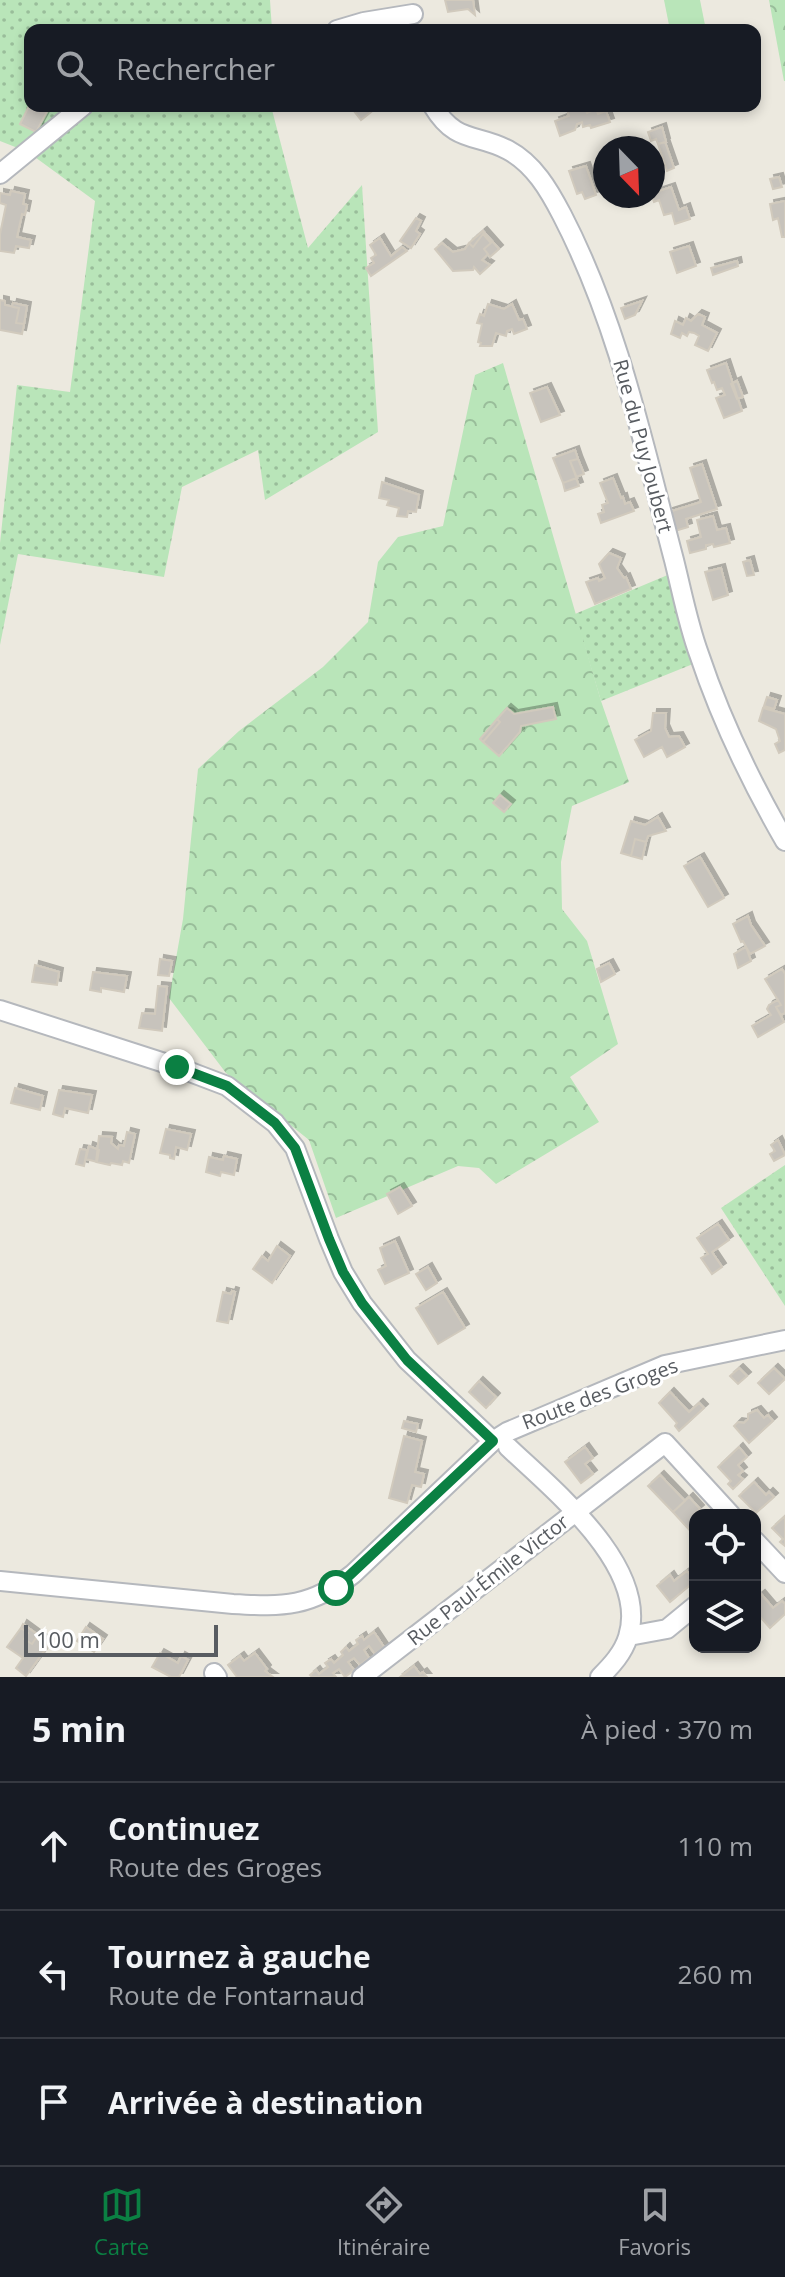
<!DOCTYPE html>
<html lang="fr">
<head>
<meta charset="utf-8">
<style>
	:root { --surface:#171b24; --page:#20242c; --text:#f1f3f6; --muted:#9ea1a6; --line:#363941; --accent:#0b8043 }
	body { margin:0; font-family:"Open Sans",sans-serif; background:var(--page); color:var(--text) }
	.controls { position:absolute; right:24px; bottom:24px; display:grid; overflow:hidden; border-radius:16px; box-shadow:0 4px 12px #0003 }
	.controls button { width:72px; height:72px; display:grid; place-items:center; padding:0; border:0; border-bottom:2px solid var(--line); background:var(--surface); color:var(--text); font:40px sans-serif }
	.compass { position:absolute; left:593px; top:136px; width:72px; height:72px; border-radius:50%; background:var(--surface); box-shadow:0 4px 12px #0003; rotate:157deg }
	.scale { position:absolute; left:24px; bottom:20px; width:194px; box-sizing:border-box; padding-left:8px; border:4px solid #585c61; border-top:0; font-size:22px; line-height:28px; white-space:nowrap; color:#585c61; -webkit-text-stroke:6px #fff; paint-order:stroke }
	.stop { position:absolute; width:24px; height:24px; margin:-18px; border:6px solid #0b8043; border-radius:50%; background:#fff }
	.stop.end { background:#0b8043; border-color:#fff; box-shadow:0 2px 8px #0008 }
	.list { margin:0; padding:0; list-style:none }
	h2 { display:flex; justify-content:space-between; align-items:center; height:104px; margin:0; padding:0 32px; font-size:34px }
	h2 small { font-size:26px; font-weight:400; color:var(--muted) }
	.list li { display:grid; grid-template-columns:52px 1fr auto; gap:24px; align-items:center; box-sizing:border-box; height:128px; padding:0 32px; border-top:2px solid var(--line) }
	.list b { display:block; font-size:30px; white-space:nowrap }
	.list p { margin:0; font-size:26px; white-space:nowrap; color:var(--muted) }
	.list em { font-size:26px; font-style:normal; color:var(--muted) }
	.icon { flex:none; width:44px; height:44px; fill:none; stroke:currentColor; stroke-width:2; stroke-linecap:round; stroke-linejoin:round }
	.map { position:relative; flex:none; width:785px; height:1677px; overflow:hidden }
	.search { position:absolute; background:var(--surface); box-shadow:0 4px 12px #0003; left:24px; right:24px; top:24px; height:88px; display:flex; align-items:center; gap:20px; box-sizing:border-box; padding:0 28px; border-radius:16px; color:var(--muted); font-size:30px }
	.sheet { height:488px; background:var(--surface) }
	nav { display:flex; justify-content:space-around; align-items:center; box-sizing:border-box; height:112px; border-top:2px solid var(--line); background:var(--surface); font-size:22px; color:var(--muted) }
	nav a { display:grid; justify-items:center; gap:4px }
	nav .on { color:var(--accent) }
	.map>svg:first-child { display:block }
</style>
</head>
<body>
<div class="map">
<svg width="785" height="1677" viewBox="0 0 785 1677">
	<defs>
		<pattern id="grass-dots" width="8" height="8" patternUnits="userSpaceOnUse" patternTransform="scale(2)"><rect width="8" height="8" fill="#b9e5b9"/><path d="M2 2h.1M6 6h.1" fill="none" stroke="#99bd9a" stroke-width="1.8" stroke-linecap="round"/></pattern>
		<pattern id="forest-crowns" width="20" height="18" patternUnits="userSpaceOnUse" patternTransform="scale(2)"><rect width="20" height="18" fill="#b9e5b9"/><path d="M2 6a3 3 0 1 1 6 0M12 15a3 3 0 1 1 6 0" fill="none" stroke="#99bd9a"/></pattern>
		<filter id="shadow"><feDropShadow dx="4" dy="-4" stdDeviation="0" flood-color="#0004"/></filter>
	</defs>
	<rect width="100%" height="100%" fill="#ece9df"/>
	<path fill="url(#grass-dots)" d="M0 0H270L272 30H30V106H271L308 248 362 185 378 432 265 500 258 450 182 487 164 577 18 554 0 645V543L17 385 70 392 95 201 28 152 0 141Z
		M670 574 693 664 601 701 575 614Z
		M785 1165V1306L721 1208Z"/>
	<path fill="url(#forest-crowns)" d="M769 0H785V81H784Z
		M503 363 601 701 629 782 572 806 561 862 562 909 587 941 618 1044 570 1077 599 1122 496 1184 479 1168 458 1166 336 1218 309 1140 226 1073 169 998 183 919 198 769 239 731 323 667 368 622 378 562 398 537 443 526 475 375Z"/>
	<path fill="#b9e5b9" d="M664 0H700L706 30H670Z"/>
	<path fill="#c7c3bc" stroke="#d1cabd" stroke-width="2" filter="url(#shadow)" d="M445 0H473L475 15 468 9 448 12Z
		M30 104 50 106 36 132 20 124Z
		M350 106H372L375 109 361 120Z
		M566 106H584L587 113 596 109 598 114 606 111 610 122 591 128 590 125 583 127 582 122 577 124 575 130 560 136 555 121 569 116Z
		M662 127 666 142 658 144 656 139 651 141 648 132Z
		M665 142 674 168 667 171 658 144Z
		M586 166 596 195 585 199 582 192 577 194 569 171Z
		M779 177 782 187 773 189 770 179Z
		M671 187 679 210 686 207 690 219 675 224 672 213 664 215 659 200 654 202 652 196 653 193Z
		M11 191 25 194 23 204 27 205 25 215 22 214 17 237 31 240 29 248 16 246 14 253 0 251V234L6 205 0 203V193L10 195Z
		M785 201V237H782L778 218 773 220 770 204Z
		M416 218 421 221 416 231 420 234 411 248 400 241Z
		M483 231 499 249 490 257 484 249 491 243 483 234 473 247 469 243Z
		M483 234 491 243 484 249 488 254 482 260 490 265 480 274 474 267 473 270 453 271 435 249 442 243 453 252 465 249 469 243 473 247Z
		M380 238 391 256 402 247 407 251 371 276 366 268 374 263 371 258 376 255 370 245Z
		M689 246 696 266 677 273 670 252Z
		M737 261 738 266 713 275 711 268Z
		M0 300 5 301V305L19 308 16 323 24 324 22 334 0 330Z
		M642 301 635 315 625 319 621 308Z
		M13 303 27 306 24 324 16 323 19 308 12 307Z
		M488 304 504 309 512 304 519 320 523 319 527 329 514 334 512 329 507 331 506 336 496 333 492 346H480L481 343 478 342 482 324 477 323 480 314 484 316Z
		M698 314 705 317 702 325 717 333 708 351 695 345 699 336 694 333 689 332 687 336 682 333 680 338 671 334 675 321 683 325 686 318 691 321Z
		M726 363 742 411 724 418 716 398 725 395 722 388 717 390 714 382 712 383 707 370Z
		M737 381 743 397 737 399 731 384Z
		M547 387 560 415 541 422 530 393Z
		M575 450 578 459 570 461 577 478 563 483 553 458Z
		M578 459 584 474 576 477 570 461Z
		M702 464 717 509 686 519 688 527 675 531 669 512 701 502 690 468Z
		M576 478 579 486 565 491 563 483Z
		M613 478 621 498 623 497 625 504 630 502 634 511 601 523 598 514 604 512 602 505 608 503 600 483Z
		M382 482 419 495 416 512 408 511 407 517 397 516 399 508 387 505 389 500 379 498Z
		M713 516 717 530 726 528 730 543 714 547 713 544 706 545V549L690 553 687 541 701 537 697 520Z
		M609 553 621 558 617 568 624 578 626 577 631 589 595 604 586 582 598 578 599 581 605 578 599 564Z
		M750 560 754 575 747 576 743 562Z
		M721 568 728 595 713 600 705 572Z
		M767 697 777 700 774 709 764 706Z
		M553 707 556 719 521 726 520 732 499 756 483 742 500 722 497 719 507 708 514 714Z
		M763 708 785 714V750L779 753 775 744 780 741 776 729 759 721Z
		M653 713H666L665 728 669 737 679 736 685 747 667 757 662 747 644 757 635 740 651 731Z
		M497 719 500 722 483 742 480 739Z
		M500 795 511 804 504 812 493 803Z
		M658 817 666 831 648 836 646 842 635 839 631 856 621 853 631 821 645 825Z
		M635 839 646 842 642 859 631 856Z
		M700 857 724 898 708 907 684 866Z
		M748 916 751 925 765 946 750 954 743 941 741 942 733 924Z
		M746 947 751 961 738 968 734 954Z
		M160 959 172 961 169 976 158 975Z
		M609 963 615 974 601 982 597 969Z
		M35 965 59 972 57 985 32 982Z
		M782 969 785 974V1013L781 1015 776 1007 781 1005 765 979Z
		M93 972 127 976 124 992 101 988V992L90 990Z
		M158 986 167 987 162 1031 139 1028 142 1013 155 1014Z
		M778 1000 781 1005 776 1007 784 1022 758 1037 752 1026 771 1015 767 1009 769 1005Z
		M15 1088 43 1096 40 1110 11 1103Z
		M59 1090 92 1095 88 1113 65 1108 63 1117 53 1114Z
		M166 1129 191 1134 187 1150 176 1147 174 1159 170 1158V1155L160 1153Z
		M127 1132 135 1134 129 1163 123 1161 122 1165 111 1163 110 1165 96 1162 99 1136 112 1137 111 1143 118 1149 119 1145 124 1146Z
		M778 1140 785 1155 774 1161 770 1154 775 1151 771 1145Z
		M89 1146 99 1150 97 1162 86 1159Z
		M80 1149 87 1150 84 1166 76 1164Z
		M224 1156 237 1159 234 1175 221 1172 220 1176 206 1172 209 1157 223 1160Z
		M400 1187 412 1206 398 1214 387 1194Z
		M718 1224 729 1240 712 1252 722 1267 712 1274 701 1258 708 1254 697 1238Z
		M395 1241 409 1273 385 1284 378 1270 386 1266 380 1248Z
		M277 1246 290 1256 272 1283 253 1269 262 1256 268 1261Z
		M428 1267 437 1283 426 1290 416 1274Z
		M232 1291 235 1292 228 1323 217 1321 223 1292 231 1294Z
		M443 1292 465 1328 438 1344 416 1308Z
		M739 1368 747 1376 738 1384 730 1376Z
		M774 1368 785 1379 769 1394 758 1383Z
		M479 1381 496 1397 486 1408 469 1392Z
		M670 1392 689 1412 699 1403 704 1408 679 1431 675 1426 677 1423 659 1403Z
		M757 1410 764 1418 768 1415 773 1421 749 1443 734 1426 738 1422 744 1423 748 1419V1414Z
		M404 1421 418 1424 416 1432 402 1428Z
		M404 1436 422 1441 415 1472 424 1474 421 1487 412 1485 407 1503 389 1498Z
		M585 1447 593 1458 585 1464 593 1474 581 1483 565 1462Z
		M739 1447 747 1457 738 1465 743 1471 738 1475 743 1479 733 1489 728 1484 731 1481 718 1467Z
		M660 1475 685 1501 673 1512 648 1486Z
		M754 1482 766 1495 769 1492 774 1497 756 1513 739 1496Z
		M689 1497 700 1509 694 1514 695 1531 693 1534 673 1512Z
		M785 1516V1546L780 1542 783 1539 772 1528Z
		M687 1571 695 1581 670 1602 657 1586 670 1575 674 1581Z
		M761 1594 773 1608 782 1601 785 1604V1614L770 1628 755 1611V1599Z
		M23 1624 49 1643 47 1647 36 1638 32 1644 24 1639 28 1633 21 1628Z
		M86 1627 103 1639 94 1652 77 1641Z
		M21 1628 28 1633 24 1639 32 1644 36 1638 47 1647 26 1676 16 1668 23 1658 7 1647Z
		M374 1632 384 1647 375 1654 369 1646 364 1650 369 1658 360 1665 354 1658 348 1662 354 1670 345 1677 339 1669 333 1673 336 1677H312L310 1675 316 1670 319 1674 328 1667 325 1663 331 1659 334 1663 343 1655 341 1652 346 1647 349 1651 358 1644 356 1640 362 1636 364 1640Z
		M160 1653 178 1663 181 1656 188 1660 179 1677H171L152 1667Z
		M255 1653 267 1669 265 1671 273 1677H237L228 1665 240 1656 244 1661Z
		M414 1666 420 1674 423 1672 427 1677H400Z"/>
	<g fill="none" stroke-linecap="round" stroke-linejoin="round">
		<defs>
			<path id="minor" d="M337 30 364 22 413 14
				M433 106C456 144 476 133 508 150 534 164 549 190 562 215 618 323 643 443 674 560 682 592 688 624 699 654 721 720 751 782 785 841
				M0 174 83 106
				M0 1010 177 1067 227 1086 275 1123 295 1148 329 1239 343 1272 362 1303 407 1360 493 1441
				M508 1447C552 1489 650 1567 628 1637 623 1653 612 1665 600 1677
				M755 1541 785 1573
				M0 1581 233 1604C284 1607 311 1607 353 1574L493 1441 507 1432 665 1365 785 1340
				M629 1636 667 1629 695 1606
				M214 1673 217 1677
				M362 1677 665 1443 731 1515"/>
		</defs>
		<use href="#minor" stroke="#b5b8bd" stroke-width="22"/>
		<use href="#minor" stroke="#fff" stroke-width="18"/>
	</g>
	<g fill="none" stroke-linecap="round" stroke-linejoin="round">
		<path stroke="#0b8043" stroke-width="10" d="M177 1067 227 1086 275 1123 295 1148 329 1239 343 1272 362 1303 407 1360 493 1441 336 1588"/>
	</g>
	<g text-anchor="middle" stroke-width="6" stroke-linejoin="round" paint-order="stroke">
		<g font-size="20" fill="#585c61" stroke="#fff">
			<text transform="translate(643 446) rotate(75)" y="7">Rue du Puy Joubert</text>
			<text transform="translate(600 1394) rotate(-21)" y="7">Route des Groges</text>
			<text transform="translate(488 1580) rotate(-38)" y="7">Rue Paul-Émile Victor</text>
		</g>
	</g>
</svg>
<div class="controls">
<button><svg class="icon" aria-label="locate" viewBox="0 0 24 24"><circle cx="12" cy="12" r="6"/><path d="M12 2v4M12 18v4M2 12h4M18 12h4"/></svg></button>
<button><svg class="icon" aria-label="layers" viewBox="0 0 24 24"><path d="M12 4l9 5-9 5-9-5zM3 14l9 5 9-5"/></svg></button>
</div>
<svg class="compass" viewBox="-18 -18 36 36"><path d="M0-13l5 13h-10z" fill="#e53935"/><path d="M0 13l5-13h-10z" fill="#9ea1a6"/></svg>
<div class="scale">100 m</div>
<div class="stop" style="left:336px;top:1588px"></div>
<div class="stop end" style="left:177px;top:1067px"></div>
<div class="search"><svg class="icon" aria-label="search" viewBox="0 0 24 24"><circle cx="10" cy="10" r="6"/><path d="M15 15l6 6"/></svg>Rechercher</div>
</div>
<section class="sheet">
<h2>5 min<small>À pied · 370 m</small></h2>
<ul class="list">
<li><svg class="icon" aria-label="ahead" viewBox="0 0 24 24"><path d="M12 20V5M6 11l6-6 6 6"/></svg><div><b>Continuez</b><p>Route des Groges</p></div><em>110 m</em></li>
<li><svg class="icon" aria-label="left" viewBox="0 0 24 24"><path d="M17 20v-9H6M10 6l-5 5 5 5"/></svg><div><b>Tournez à gauche</b><p>Route de Fontarnaud</p></div><em>260 m</em></li>
<li><svg class="icon" aria-label="arrive" viewBox="0 0 24 24"><path d="M6 21V4h12l-3 4 3 4H6"/></svg><div><b>Arrivée à destination</b></div></li>
</ul>
</section>
<nav>
<a class="on"><svg class="icon" aria-label="map" viewBox="0 0 24 24"><path d="M3 6l6-2 6 2 6-2v14l-6 2-6-2-6 2zM9 4v14M15 6v14"/></svg>Carte</a>
<a><svg class="icon" aria-label="directions" viewBox="0 0 24 24"><path d="M12 3l9 9-9 9-9-9zM9 14v-3h6M13 9l2 2-2 2"/></svg>Itinéraire</a>
<a><svg class="icon" aria-label="saved" viewBox="0 0 24 24"><path d="M7 4h10v16l-5-4-5 4z"/></svg>Favoris</a>
</nav>
</body>
</html>
